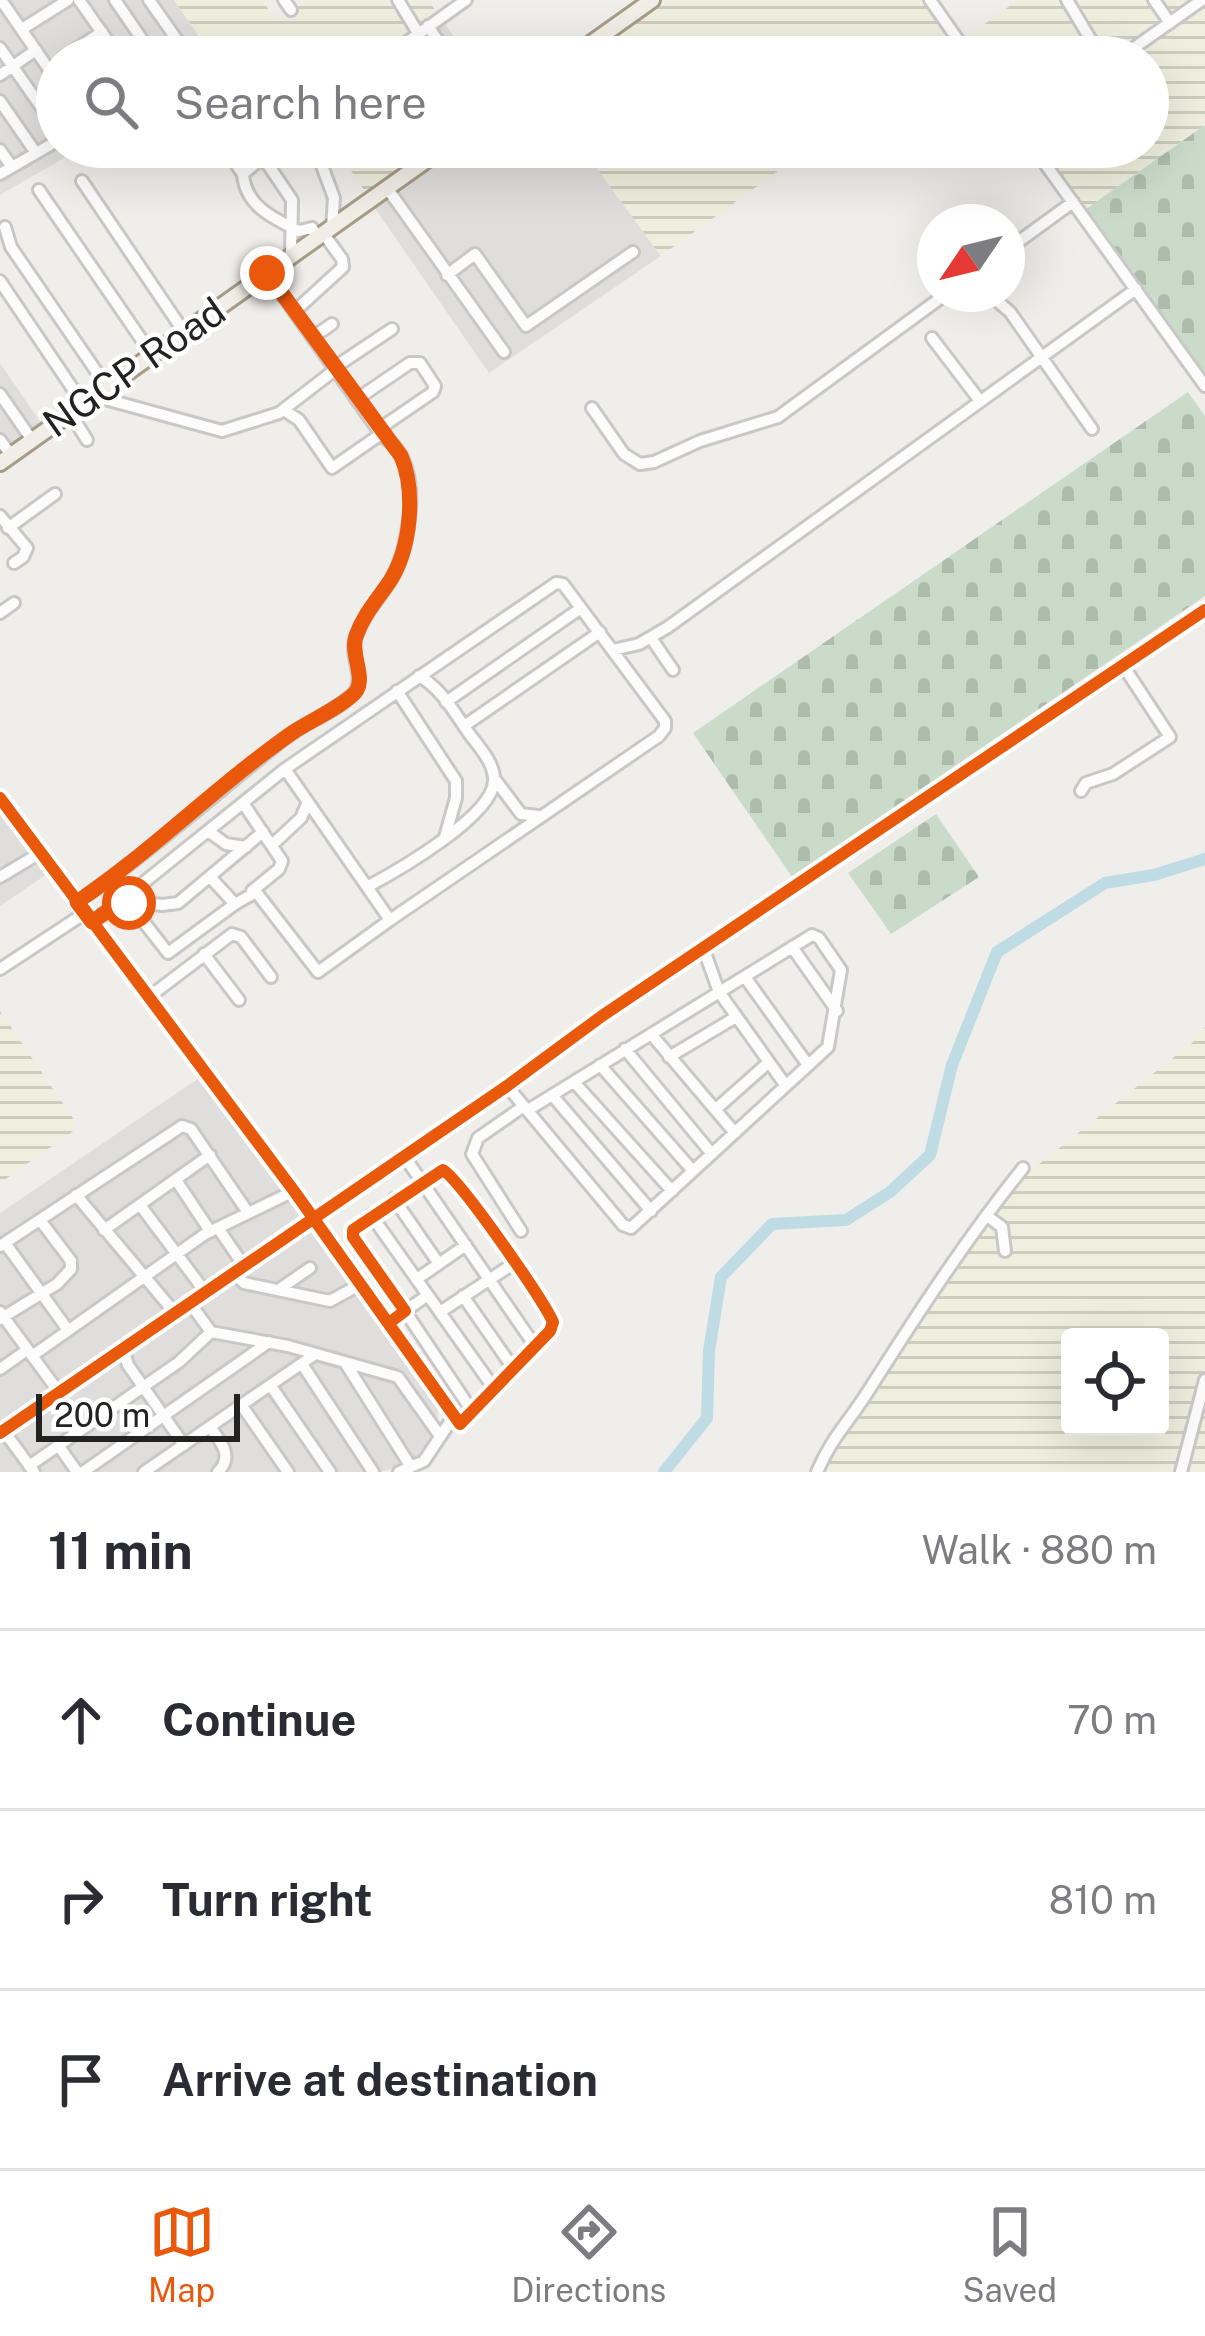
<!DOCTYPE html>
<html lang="en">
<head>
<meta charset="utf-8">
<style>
	:root { --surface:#fff; --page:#f7f7f7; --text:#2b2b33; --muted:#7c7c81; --line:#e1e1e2; --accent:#ea580c }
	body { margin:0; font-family:"Public Sans",sans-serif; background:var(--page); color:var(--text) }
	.controls { position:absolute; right:36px; bottom:36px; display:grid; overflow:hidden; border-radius:12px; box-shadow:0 12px 48px #0002 }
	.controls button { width:108px; height:108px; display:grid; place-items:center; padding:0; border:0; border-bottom:3px solid var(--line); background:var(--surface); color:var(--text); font:60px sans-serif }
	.compass { position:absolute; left:917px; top:204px; width:108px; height:108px; border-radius:50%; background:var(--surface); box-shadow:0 12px 48px #0002; rotate:235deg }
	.scale { position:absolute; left:36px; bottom:30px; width:204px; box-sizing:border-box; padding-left:12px; border:6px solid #222; border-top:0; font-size:33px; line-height:42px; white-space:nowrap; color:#222; -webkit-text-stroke:9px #fff; paint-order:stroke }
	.stop { position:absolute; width:36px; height:36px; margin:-27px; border:9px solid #ea580c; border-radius:50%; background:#fff }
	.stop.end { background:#ea580c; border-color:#fff; box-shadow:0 3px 12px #0008 }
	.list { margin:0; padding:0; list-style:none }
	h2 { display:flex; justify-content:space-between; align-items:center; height:156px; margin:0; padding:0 48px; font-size:51px }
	h2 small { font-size:39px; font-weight:400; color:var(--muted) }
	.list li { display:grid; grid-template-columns:78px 1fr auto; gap:36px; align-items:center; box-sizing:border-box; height:180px; padding:0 48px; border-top:3px solid var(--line) }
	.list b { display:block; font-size:45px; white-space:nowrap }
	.list em { font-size:39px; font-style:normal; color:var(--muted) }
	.icon { flex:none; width:66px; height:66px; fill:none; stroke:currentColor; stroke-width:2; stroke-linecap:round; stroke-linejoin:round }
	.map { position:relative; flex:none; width:1205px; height:1472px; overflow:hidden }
	.search { position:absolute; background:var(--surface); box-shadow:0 12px 48px #0002; left:36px; right:36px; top:36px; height:132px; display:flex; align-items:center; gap:30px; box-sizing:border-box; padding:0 42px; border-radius:66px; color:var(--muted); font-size:45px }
	.sheet { height:696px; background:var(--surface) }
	nav { display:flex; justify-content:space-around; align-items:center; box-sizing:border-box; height:168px; border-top:3px solid var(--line); background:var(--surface); font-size:33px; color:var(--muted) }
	nav a { display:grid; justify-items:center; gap:6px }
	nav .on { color:var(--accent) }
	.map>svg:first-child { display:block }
</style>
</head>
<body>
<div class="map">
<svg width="1205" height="1472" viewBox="0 0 1205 1472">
	<defs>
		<pattern id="farmland-rules" width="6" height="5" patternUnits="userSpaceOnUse" patternTransform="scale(3)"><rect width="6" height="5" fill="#efefdf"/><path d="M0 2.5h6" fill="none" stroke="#cdcdbf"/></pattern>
		<pattern id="cemetery-stones" width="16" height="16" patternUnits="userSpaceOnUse" patternTransform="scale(3)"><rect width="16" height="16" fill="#cadbca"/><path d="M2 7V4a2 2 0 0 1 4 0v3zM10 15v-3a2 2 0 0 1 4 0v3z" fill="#adbcad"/></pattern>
	</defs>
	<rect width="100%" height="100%" fill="#f0eeeb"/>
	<path fill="#dfdedc" d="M0 0H174L213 57H57V147H83L0 195Z
		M439 15 468 57H381Z
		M454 147H581L661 256 489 373 372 204Z
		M0 363 43 426 0 457Z
		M0 798 53 870 0 906Z
		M205 1074 443 1400 422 1458 381 1472H0V1213Z"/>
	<path fill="url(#farmland-rules)" fill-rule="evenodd" d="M174 0H262L277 21 305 0H428L439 15 381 57H276L261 35 233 57H213Z
		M664 0H923L953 43 934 57H582Z
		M1018 0H1205V125L1086 209 1042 147H1148V57H978L965 38Z
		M335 147H400L412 165 368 196Z
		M581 147H811L661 256Z
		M0 1011 79 1127 0 1183Z
		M1205 1027V1472H816L842 1414 1015 1183 1193 1042ZM1070 1337H1160V1427H1070Z"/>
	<path fill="url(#cemetery-stones)" d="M1205 125V375L1086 209Z
		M1188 392 1205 416V596L792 877 693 733Z
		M936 814 979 877 891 934 848 873Z"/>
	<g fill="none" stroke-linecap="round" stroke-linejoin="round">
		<path stroke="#bfdbe3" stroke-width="12" d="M664 1472 707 1418 709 1351 721 1277 772 1224 846 1220 890 1192 930 1155 952 1065 997 952 1105 883 1154 875 1205 859"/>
		<defs>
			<path id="minor" d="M1 0 57 81
				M79 0 119 57
				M115 0 154 57
				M149 0 189 57
				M284 0 291 10
				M398 0 418 33
				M930 0 970 57
				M1067 0 1101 57
				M1154 0 1170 23
				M428 26 449 57
				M22 29 68 0
				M0 48 57 130
				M64 57 102 32
				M208 57 209 56
				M386 57 466 0
				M417 57 439 41
				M1121 57 1202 0
				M0 75 36 50
				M0 101 36 153
				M224 147 243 174
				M256 147 292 200 291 256
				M315 147 334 198 332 227
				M1033 147 1205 386
				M0 150 12 167
				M263 157 243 174C245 205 272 218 299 231L312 228 318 237
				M0 174 57 141
				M82 181 184 332
				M387 188 504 352
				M39 190 152 355
				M5 227 11 247 107 387
				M1007 250 1073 202
				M447 275 475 254 526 326 633 252
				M0 281 83 404
				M989 294 1010 312 1092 429
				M295 311 343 267 342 259 323 233
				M313 337 332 324
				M932 338 980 401
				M335 367 392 329
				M0 394 32 440
				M94 396 222 431 279 413 336 369
				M357 399 410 363H420L435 386 433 392 379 429
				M592 408 624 454 640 464 654 462 700 441 778 417 946 294
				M284 410 299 420 332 468 381 434
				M70 413 87 440
				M0 440 11 455
				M0 516 27 548 23 557 14 563
				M8 528 55 494
				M0 613 14 603
				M651 638 673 670
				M613 650 639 644 668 627 1136 289
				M397 691 456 781V798L445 837
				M446 702 581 608
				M464 726 600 632
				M494 778 521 814 538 816
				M1081 791 1086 783 1113 774 1170 737 1124 667
				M0 798 294 1191 460 1424 550 1331 553 1322C542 1298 461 1181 443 1170L353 1230V1237L405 1311 389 1323
				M243 803 282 861 279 869 252 891
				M208 831 226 844 246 847
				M272 845 301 818 308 802
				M0 877 40 853
				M210 877 235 904 256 892 318 972 390 920
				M367 887C397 871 493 816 494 781 495 763 478 746 468 732 454 712 441 688 419 676
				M122 900 285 769 556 583 563 584 665 721V728L659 736 390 920 285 769
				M77 902C150 852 216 793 285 738 304 723 340 709 354 693 366 679 350 657 355 640 363 613 379 600 392 578 408 549 417 493 404 462 400 450 390 442 381 434L267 273
				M129 903 168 953 235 904
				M92 922 122 900 162 905 178 903 263 832
				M792 947 837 1011
				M704 950 719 992 786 1086
				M204 954 239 1000
				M0 969 85 913
				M745 977 808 1065
				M149 997 232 934 241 937 271 977
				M651 1034 735 1133
				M625 1049 712 1154
				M669 1057 736 1017
				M600 1065 693 1171
				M574 1082 672 1191
				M507 1086 623 1225 631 1228 828 1047 841 970 819 938 812 935 528 1110
				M552 1095 651 1211
				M716 1109 769 1062
				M404 1156 535 1346
				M176 1180 210 1231
				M76 1195 175 1313
				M394 1199 439 1264
				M140 1205 206 1293
				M371 1215 493 1387
				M987 1216 1002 1227 1005 1251
				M218 1228 244 1266
				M104 1230 210 1155
				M521 1231 472 1154 478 1138 524 1106
				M5 1243 68 1330
				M0 1246 182 1126 191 1129 247 1211
				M234 1273 244 1283 330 1301 361 1284
				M417 1279 466 1245
				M281 1288 310 1268
				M428 1295 405 1311 472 1411
				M463 1296 513 1368
				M190 1303 211 1332 288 1346 398 1377 440 1436
				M0 1312 58 1391
				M440 1312 513 1264
				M0 1319 57 1284 71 1269V1261L40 1220
				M123 1349 128 1365 184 1445
				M32 1356 205 1234 294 1191
				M302 1364 373 1472
				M346 1364 411 1467
				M0 1369 27 1350
				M271 1386 330 1472
				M242 1406 288 1472
				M210 1427C221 1442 234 1456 218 1472
				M3 1430 34 1472
				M0 1433 507 1086 602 1016 1205 610
				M58 1445 77 1472
				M29 1466 179 1362 211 1332
				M83 1472 269 1342
				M144 1472 314 1355
				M399 1472 424 1461 454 1416
				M817 1472C832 1437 848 1423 867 1393 916 1316 966 1239 1023 1168
				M1181 1472 1205 1380"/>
			<path id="major" d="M572 57 652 0
				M0 463 445 147"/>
		</defs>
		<use href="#minor" stroke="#c9c8c7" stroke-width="16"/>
		<use href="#major" stroke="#a79c86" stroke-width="20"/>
		<use href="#minor" stroke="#fdfcfc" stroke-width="10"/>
		<use href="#major" stroke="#f3ede7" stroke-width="14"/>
		<defs>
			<path id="cycleway" d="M0 798 294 1191 460 1424 550 1331 553 1322C542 1298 461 1181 443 1170L353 1230V1237L405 1311 389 1323
				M0 1433 507 1086 602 1016 1205 610"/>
		</defs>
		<use href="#cycleway" stroke="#fff" stroke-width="20"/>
		<use href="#cycleway" stroke="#e8590c" stroke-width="12"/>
	</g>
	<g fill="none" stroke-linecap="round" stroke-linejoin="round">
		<path stroke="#ea580c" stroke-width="15" d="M129 903 122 901 92 922 77 902C154 850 219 783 295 731 309 722 350 702 357 690 365 675 350 653 356 636 364 614 377 600 390 581 411 548 416 491 401 456L267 273"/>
	</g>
	<g text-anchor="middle" stroke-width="9" stroke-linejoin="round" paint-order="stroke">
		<g font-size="39" fill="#222" stroke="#fff">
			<text transform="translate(134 367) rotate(-35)" y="14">NGCP Road</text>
		</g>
	</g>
</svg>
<div class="controls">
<button><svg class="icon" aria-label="locate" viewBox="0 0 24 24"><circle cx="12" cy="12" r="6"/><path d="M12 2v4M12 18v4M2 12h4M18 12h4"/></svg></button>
</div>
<svg class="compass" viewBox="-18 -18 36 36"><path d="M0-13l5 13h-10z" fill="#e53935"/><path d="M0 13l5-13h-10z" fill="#7c7c81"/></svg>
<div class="scale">200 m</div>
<div class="stop" style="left:129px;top:903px"></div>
<div class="stop end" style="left:267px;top:273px"></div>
<div class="search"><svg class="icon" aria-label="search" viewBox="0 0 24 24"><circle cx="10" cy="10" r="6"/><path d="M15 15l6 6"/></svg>Search here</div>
</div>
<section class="sheet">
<h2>11 min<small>Walk · 880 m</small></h2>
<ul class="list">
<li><svg class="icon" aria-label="ahead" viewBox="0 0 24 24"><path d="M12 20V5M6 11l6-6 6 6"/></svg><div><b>Continue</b></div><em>70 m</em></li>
<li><svg class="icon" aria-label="right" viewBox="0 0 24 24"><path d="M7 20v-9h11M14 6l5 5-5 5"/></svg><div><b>Turn right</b></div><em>810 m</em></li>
<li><svg class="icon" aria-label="arrive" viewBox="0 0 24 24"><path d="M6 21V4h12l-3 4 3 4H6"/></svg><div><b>Arrive at destination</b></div></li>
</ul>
</section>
<nav>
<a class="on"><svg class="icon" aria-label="map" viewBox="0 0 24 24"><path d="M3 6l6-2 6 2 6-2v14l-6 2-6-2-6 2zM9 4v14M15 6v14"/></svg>Map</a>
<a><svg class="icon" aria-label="directions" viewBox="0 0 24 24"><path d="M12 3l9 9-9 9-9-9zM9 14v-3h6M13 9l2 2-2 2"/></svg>Directions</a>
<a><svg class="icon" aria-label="saved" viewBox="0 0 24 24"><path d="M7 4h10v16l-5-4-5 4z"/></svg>Saved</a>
</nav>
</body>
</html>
